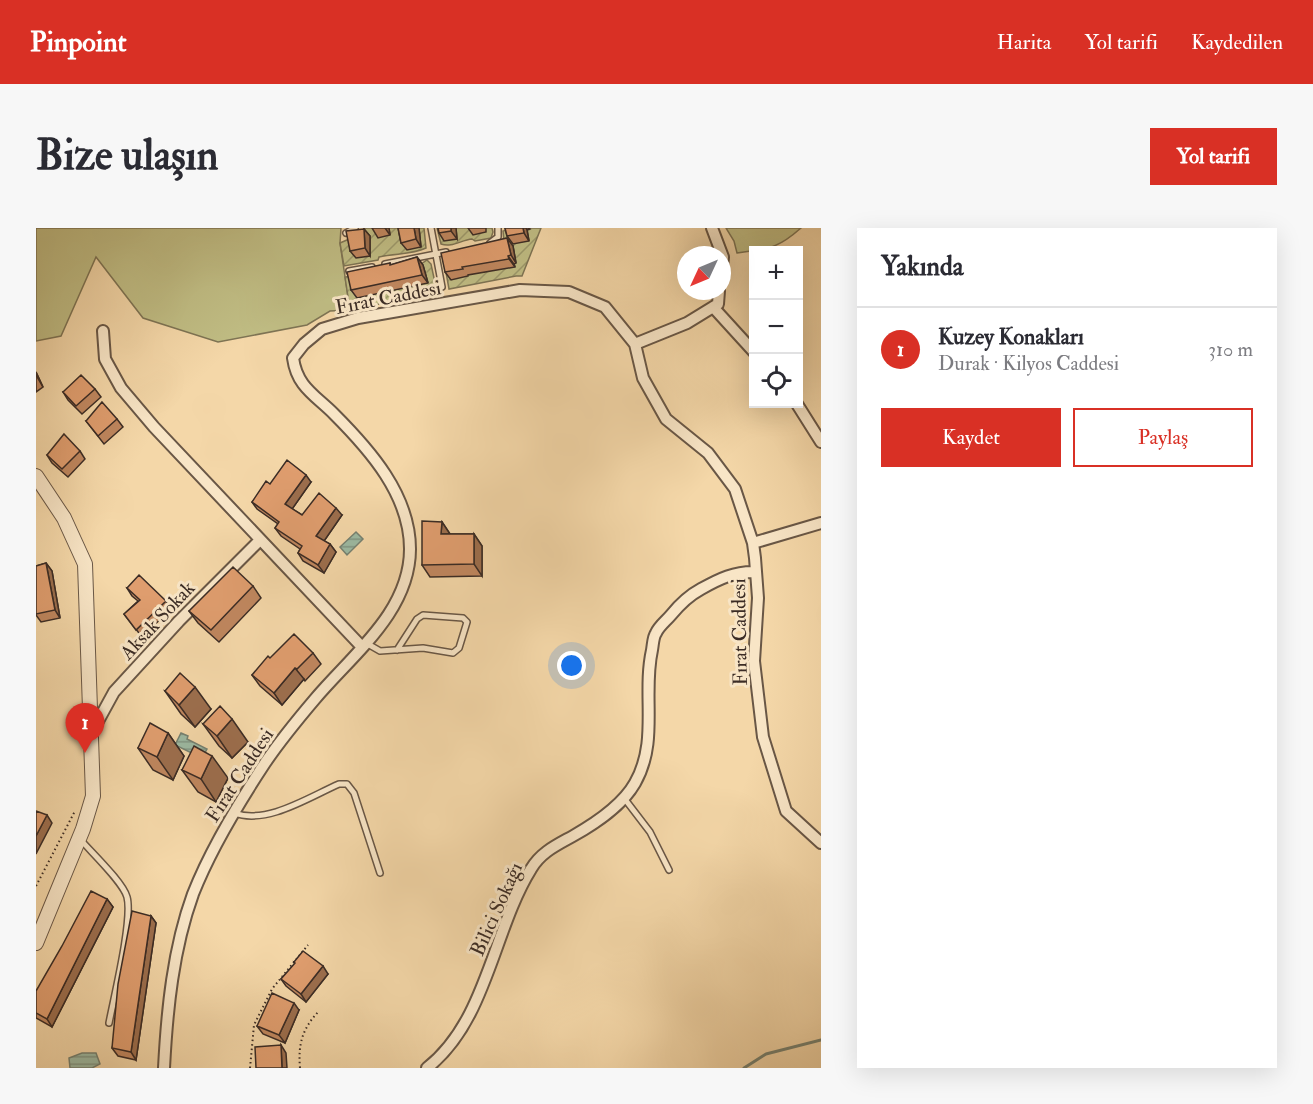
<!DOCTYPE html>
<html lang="tr">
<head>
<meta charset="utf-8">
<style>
	:root { --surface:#fff; --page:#f7f7f7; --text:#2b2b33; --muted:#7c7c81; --line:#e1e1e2; --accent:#d93025 }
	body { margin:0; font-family:"IM FELL Double Pica",serif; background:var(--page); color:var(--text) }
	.controls { position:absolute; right:18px; top:18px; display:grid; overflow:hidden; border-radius:0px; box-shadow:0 6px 24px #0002 }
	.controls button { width:54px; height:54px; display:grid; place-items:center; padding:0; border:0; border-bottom:2px solid var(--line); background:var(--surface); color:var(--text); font:30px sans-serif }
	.compass { position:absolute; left:641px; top:18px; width:54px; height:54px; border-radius:50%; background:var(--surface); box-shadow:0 6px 24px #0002; rotate:226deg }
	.you { position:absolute; left:536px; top:438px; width:21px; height:21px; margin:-15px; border:4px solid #fff; border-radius:50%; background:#1a73e8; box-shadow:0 0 0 9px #1a73e833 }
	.badge { display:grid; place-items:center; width:39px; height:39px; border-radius:50%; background:var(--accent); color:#fff; font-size:20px; font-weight:700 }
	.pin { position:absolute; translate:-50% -50px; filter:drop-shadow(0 2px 3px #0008) }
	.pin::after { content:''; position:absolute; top:32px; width:21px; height:18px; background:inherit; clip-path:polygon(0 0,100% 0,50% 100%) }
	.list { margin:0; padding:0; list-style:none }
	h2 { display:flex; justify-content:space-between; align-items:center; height:78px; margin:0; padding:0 24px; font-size:26px }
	h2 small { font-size:20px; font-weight:400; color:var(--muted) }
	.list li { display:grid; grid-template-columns:39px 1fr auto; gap:18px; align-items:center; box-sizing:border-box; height:84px; padding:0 24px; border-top:2px solid var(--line) }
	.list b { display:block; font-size:22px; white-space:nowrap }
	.list p { margin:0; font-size:20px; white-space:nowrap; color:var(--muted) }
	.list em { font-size:20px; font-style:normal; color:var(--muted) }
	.actions { display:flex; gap:12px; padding:18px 24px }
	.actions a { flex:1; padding:14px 0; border:2px solid var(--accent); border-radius:0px; text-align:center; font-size:21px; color:var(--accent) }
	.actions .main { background:var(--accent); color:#fff }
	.icon { flex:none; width:33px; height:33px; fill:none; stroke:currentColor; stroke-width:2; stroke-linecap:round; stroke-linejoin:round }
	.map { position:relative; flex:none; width:785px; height:840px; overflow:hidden; border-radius:0px }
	header { display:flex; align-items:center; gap:36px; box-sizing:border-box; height:84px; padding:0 30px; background:var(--accent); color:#fff }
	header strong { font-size:28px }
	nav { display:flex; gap:33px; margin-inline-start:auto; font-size:21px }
	.intro { display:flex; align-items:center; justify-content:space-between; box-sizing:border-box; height:144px; padding:0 36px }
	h1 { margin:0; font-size:42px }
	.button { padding:15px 27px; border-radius:0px; background:var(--accent); color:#fff; font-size:21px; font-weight:700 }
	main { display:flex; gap:36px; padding:0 36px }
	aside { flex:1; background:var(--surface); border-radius:0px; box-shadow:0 6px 24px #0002 }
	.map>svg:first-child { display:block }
</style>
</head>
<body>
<header>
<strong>Pinpoint</strong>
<nav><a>Harita</a><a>Yol tarifi</a><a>Kaydedilen</a></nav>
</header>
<div class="intro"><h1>Bize ulaşın</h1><a class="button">Yol tarifi</a></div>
<main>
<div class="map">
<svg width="785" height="840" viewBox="0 0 785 840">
	<defs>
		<pattern id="garden-furrows" width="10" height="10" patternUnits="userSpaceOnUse" patternTransform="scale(1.5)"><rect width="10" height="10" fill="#c0bd84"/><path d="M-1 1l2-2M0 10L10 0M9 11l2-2" fill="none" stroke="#9d9a6c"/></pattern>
		<pattern id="water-rules" width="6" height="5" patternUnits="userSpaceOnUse" patternTransform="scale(1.5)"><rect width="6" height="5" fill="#9cbaa3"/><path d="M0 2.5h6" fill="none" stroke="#809785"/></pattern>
	</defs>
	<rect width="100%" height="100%" fill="#f4d7a8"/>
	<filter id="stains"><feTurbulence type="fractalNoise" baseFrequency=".00333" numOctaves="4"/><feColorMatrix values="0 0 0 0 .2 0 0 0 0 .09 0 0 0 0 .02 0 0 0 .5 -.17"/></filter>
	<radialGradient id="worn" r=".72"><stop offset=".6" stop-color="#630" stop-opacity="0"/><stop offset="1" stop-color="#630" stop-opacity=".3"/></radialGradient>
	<path fill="#c0bd84" stroke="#7e7454" stroke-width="1.5" d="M0 0H305L304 15 314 82 294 83 271 97 182 114 107 90 60 29 25 108 0 113Z
		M690 0H765C740 22 733 20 701 25L698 13Z"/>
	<path fill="url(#garden-furrows)" stroke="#7e7454" stroke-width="1.5" d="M329 0H388L390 20C375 27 359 25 343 29L342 32 308 38 304 15 327 5Z
		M401 0H456L457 4 455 10 439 13 436 11C425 12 416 20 405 16Z
		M472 0H505L486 48H480L413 61 408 33 468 13 467 3 472 2Z
		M391 32 395 36 401 64 314 82 309 49 385 36Z"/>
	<path fill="url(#water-rules)" stroke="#758171" stroke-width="1.5" d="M320 304 327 311 311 327 304 319Z
		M145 505 152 508 151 511 171 521 166 530 139 517Z
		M46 825H60L64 836 56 840H34L33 830Z"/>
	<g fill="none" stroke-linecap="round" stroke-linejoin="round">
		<path stroke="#758171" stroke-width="3" d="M708 840 730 826 785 812"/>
		<defs>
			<path id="service" d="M395 0 406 59
				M310 5 319 0
				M454 15 462 9V0
				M349 36 410 24
				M313 43 336 39
				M330 415 344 423 387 420 417 425 423 420 431 394 427 390 387 387 381 391 361 422
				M588 570 614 604 633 642
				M198 585C231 597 273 569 303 556H311L318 565 344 645
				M44 611C55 624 87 654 91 669 97 691 78 769 73 795"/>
			<path id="minor" d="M676 0 687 29 686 40
				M677 79 718 124
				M67 103 69 131 85 160 118 199 326 419
				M599 116 651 95 682 76 683 63
				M761 176 785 214
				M717 315 785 295
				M55 506 78 464 143 393 224 312
				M128 840C131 782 137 721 157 666 175 620 202 576 229 535 244 513 262 491 279 471 316 427 374 384 374 321 374 267 334 222 298 186 279 167 261 159 257 130L268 116 286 101 322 90 484 62 533 64 569 79 599 116 607 150 630 191 672 225 699 261 717 315 719 330 722 370 718 433 727 509 750 583 785 615
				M391 840C451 793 457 702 495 641 505 624 521 617 537 608 560 595 586 578 599 555 623 513 606 467 616 422 617 417 617 409 620 405 623 398 630 393 635 387 644 376 652 368 665 361 683 351 699 343 720 344"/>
			<path id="tertiary" d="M0 248 28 290 49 336 57 568 47 601 0 715"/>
		</defs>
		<use href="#service" stroke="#695746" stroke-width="8"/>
		<use href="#minor" stroke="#695746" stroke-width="14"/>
		<use href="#tertiary" stroke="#695746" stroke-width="16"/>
		<path stroke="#3b2c25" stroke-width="2" stroke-dasharray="1.5 3" stroke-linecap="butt" d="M0 658 39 583
			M214 840 218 797 236 761 272 717
			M264 840C262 816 266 801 283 783"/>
		<use href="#service" stroke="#f8e5c6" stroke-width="5"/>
		<use href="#minor" stroke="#f8e5c6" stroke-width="10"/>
		<use href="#tertiary" stroke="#f8e5c6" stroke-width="14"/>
	</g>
	<path fill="#c0875f" stroke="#3b2c25" stroke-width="1.5" d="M336 0H353L354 7 342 10Z
		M362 0H383L385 19 371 22 365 15Z
		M402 0H420L421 11 408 13 403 5Z
		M432 0H450V4L437 7Z
		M469 0H493L494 1 491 2 493 13 477 16 471 8Z
		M328 1 334 8V28L320 30 314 23Z
		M477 18 480 35 478 36 479 39 432 47V48L415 52 409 44Z
		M381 29 387 37 392 55 321 70 315 62 354 35 355 37Z
		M0 144 7 159 0 164Z
		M59 161 65 169 46 186 32 172 27 164Z
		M81 191 87 199 68 216 50 193Z
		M44 223 49 231 32 249 16 235 11 227Z
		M275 254 256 281 266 287H306L288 313 294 316 300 324 288 345 267 333 262 325 264 321 245 308 239 300 242 296 221 281 216 274 234 256Z
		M406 294 414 306H438L446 318V348L394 349 386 337Z
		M10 335 16 343 24 390 5 394 0 387V338Z
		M217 358 225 370 183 414 162 395 153 383Z
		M91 360 130 373 135 381 106 409 88 386 102 373 96 368Z
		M277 425 285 436 269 453 268 451 246 477 224 458 216 447Z
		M129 463 175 481 159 499 145 486Z
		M167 496 212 514 196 530 183 518Z
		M132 505 148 528 137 552 117 542 102 520Z
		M146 542 192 550 180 574 162 564Z
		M71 671 77 679 16 799 0 790V763Z
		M115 688 120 695 100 832 82 828 76 820Z
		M258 734 292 746 270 774 250 758 245 751 259 736Z
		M263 782 249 815 227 806 221 798Z"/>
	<path fill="#9c6e4d" stroke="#3b2c25" stroke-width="1.5" d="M349 0H353L354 7Z
		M378 0H383L385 19 380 11Z
		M415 0H420L421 11 415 3Z
		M487 0H490L491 2 493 13 488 5Z
		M328 1 334 8V28L329 20Z
		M471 10 477 18 480 35 475 27Z
		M472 28 478 36 479 39 473 31Z
		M381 29 387 37 392 55 386 47Z
		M0 144 7 159 0 147Z
		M270 247 275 254 254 284 249 276Z
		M300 280 306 287 286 316 280 308Z
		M406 294 414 306H405Z
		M438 306 446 318V348L438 336Z
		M294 316 300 324 288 345 282 337Z
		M10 335 16 343 24 390 19 382Z
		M259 440 268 451 246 477 238 465Z
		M159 459 175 481 159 499 143 477Z
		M196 491 212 514 196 530 181 508Z
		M132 505 148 528 137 552 121 529Z
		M176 528 192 550 180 574 165 551Z
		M11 587 16 595 0 626V608Z
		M71 671 77 679 16 799 11 791Z
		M115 688 120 695 100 832 95 824Z
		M287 738 292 746 270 774 265 766Z
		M258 775 263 782 249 815 243 807Z
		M245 817 250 825 251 840H246Z"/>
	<path fill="#df9d6e" stroke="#3b2c25" stroke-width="1.5" d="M362 0H378L380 11 365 15Z
		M402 0H415V3L403 5Z
		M469 0H487L488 5 471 8Z
		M328 1 329 20 314 23 310 3Z
		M471 10 475 27 472 28 473 31 426 39 427 41 409 44 405 25Z
		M381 29 386 47 315 62 311 44 354 35V37Z
		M45 147 59 161 40 178 27 164Z
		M66 174 81 191 62 208 50 193Z
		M28 206 44 223 26 241 11 227Z
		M251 232 270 247 249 276 266 287 283 265 300 280 280 308 294 316 282 337 262 325 266 318 239 300 243 294 216 274 230 253 234 256Z
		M386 293 406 294 405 306H438V336L386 337Z
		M10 335 19 382 0 386V338Z
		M197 339 217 358 175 402 153 383Z
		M103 347 130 373 100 402 88 386 104 372 91 360Z
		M258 406 277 425 261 441 259 440 238 465 216 447 232 428 234 430Z
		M144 445 159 459 143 477 129 463Z
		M184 478 196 491 181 508 167 496Z
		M114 495 132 505 121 529 102 520Z
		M158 518 176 528 165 551 146 542Z
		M0 583 11 587 0 608Z
		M55 663 71 671 11 791 0 785V763L26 718Z
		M96 683 115 688 95 824 76 820 82 756Z
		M267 723 287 738 265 766 245 751 259 735 258 734Z
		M236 765 258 775 243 807 221 798Z
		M245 817 246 840H220L219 819Z"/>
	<g text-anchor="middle" stroke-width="6" stroke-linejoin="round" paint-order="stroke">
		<g font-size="20" fill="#3b2c25" stroke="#f8e5c6">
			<text transform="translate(352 69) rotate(-11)" y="7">Fırat Caddesi</text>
			<text transform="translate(121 392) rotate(-47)" y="7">Aksak Sokak</text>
			<text transform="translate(703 404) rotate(-91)" y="7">Fırat Caddesi</text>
			<text transform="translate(203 547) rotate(-57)" y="7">Fırat Caddesi</text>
			<text transform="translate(460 681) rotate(-66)" y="7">Bilici Sokağı</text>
		</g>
	</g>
	<rect width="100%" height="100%" filter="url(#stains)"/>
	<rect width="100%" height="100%" fill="url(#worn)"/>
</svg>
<div class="controls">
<button>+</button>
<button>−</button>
<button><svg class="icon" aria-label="locate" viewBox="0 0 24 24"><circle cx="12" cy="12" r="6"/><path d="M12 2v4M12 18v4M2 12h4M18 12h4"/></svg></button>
</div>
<svg class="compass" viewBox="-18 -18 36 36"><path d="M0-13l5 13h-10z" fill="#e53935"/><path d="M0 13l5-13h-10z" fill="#7c7c81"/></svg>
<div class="you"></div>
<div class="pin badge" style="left:49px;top:525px">1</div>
</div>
<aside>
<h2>Yakında<small></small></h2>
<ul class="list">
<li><span class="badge">1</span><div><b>Kuzey Konakları</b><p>Durak · Kilyos Caddesi</p></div><em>310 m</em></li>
</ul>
<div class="actions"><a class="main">Kaydet</a><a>Paylaş</a></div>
</aside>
</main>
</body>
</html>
